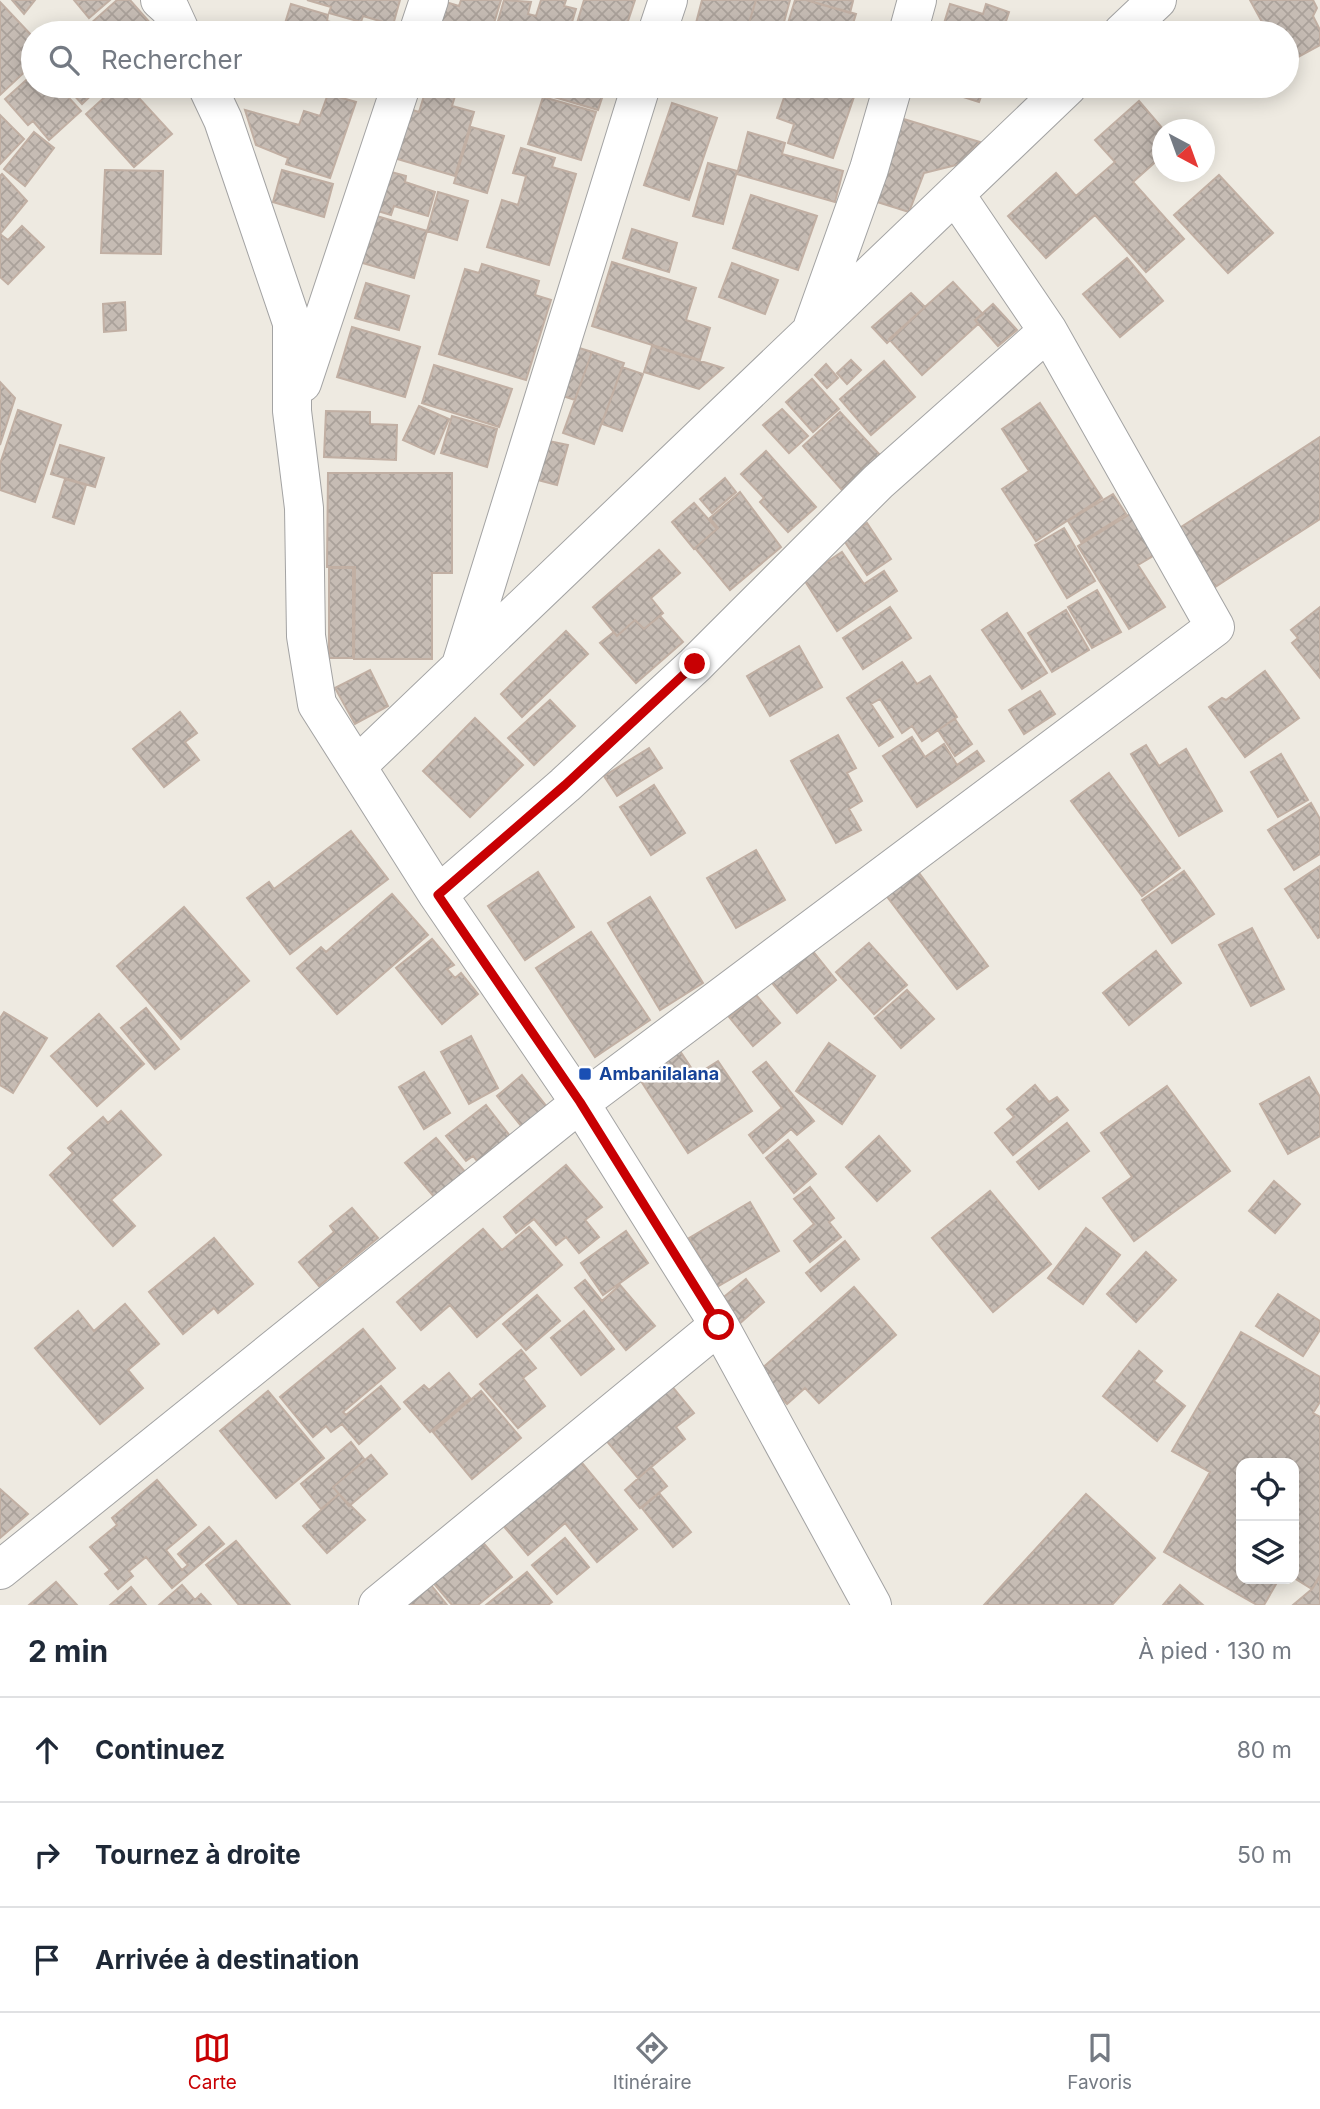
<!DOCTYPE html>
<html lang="fr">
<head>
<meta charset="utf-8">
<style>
	:root { --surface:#fff; --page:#f6f6f7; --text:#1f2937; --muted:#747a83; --line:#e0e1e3; --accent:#c80003 }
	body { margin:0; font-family:Inter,sans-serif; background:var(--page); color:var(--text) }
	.controls { position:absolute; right:21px; bottom:21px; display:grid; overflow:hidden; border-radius:14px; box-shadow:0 4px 18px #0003 }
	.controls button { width:63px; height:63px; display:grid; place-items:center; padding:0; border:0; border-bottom:2px solid var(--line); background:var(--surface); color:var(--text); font:35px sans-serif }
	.compass { position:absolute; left:1152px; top:119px; width:63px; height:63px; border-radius:50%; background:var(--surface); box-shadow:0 4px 18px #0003; rotate:139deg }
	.stop { position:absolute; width:21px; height:21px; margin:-16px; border:5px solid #c80003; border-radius:50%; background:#fff }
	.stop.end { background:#c80003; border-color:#fff; box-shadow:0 2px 7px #0008 }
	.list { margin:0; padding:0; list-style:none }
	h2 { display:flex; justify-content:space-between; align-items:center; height:91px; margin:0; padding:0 28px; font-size:30px }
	h2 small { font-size:23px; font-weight:400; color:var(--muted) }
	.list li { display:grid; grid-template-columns:46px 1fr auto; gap:21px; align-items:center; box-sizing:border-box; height:105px; padding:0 28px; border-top:2px solid var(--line) }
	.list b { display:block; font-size:26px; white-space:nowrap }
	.list em { font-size:23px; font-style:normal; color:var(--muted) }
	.icon { flex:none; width:38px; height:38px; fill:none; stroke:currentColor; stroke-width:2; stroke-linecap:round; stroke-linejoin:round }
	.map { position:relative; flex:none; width:1320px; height:1605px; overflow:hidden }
	.search { position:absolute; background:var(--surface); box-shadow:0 4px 18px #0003; left:21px; right:21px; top:21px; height:77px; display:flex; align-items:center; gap:18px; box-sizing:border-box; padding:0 24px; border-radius:38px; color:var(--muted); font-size:26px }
	.sheet { height:406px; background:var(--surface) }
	nav { display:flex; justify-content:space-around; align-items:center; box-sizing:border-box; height:98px; border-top:2px solid var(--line); background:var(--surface); font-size:19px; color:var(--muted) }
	nav a { display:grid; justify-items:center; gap:4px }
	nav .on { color:var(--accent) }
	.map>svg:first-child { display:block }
</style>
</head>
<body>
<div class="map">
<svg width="1320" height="1605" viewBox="0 0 1320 1605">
	<defs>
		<pattern id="building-cross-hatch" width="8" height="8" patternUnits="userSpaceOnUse" patternTransform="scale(1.75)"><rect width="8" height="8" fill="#c6bcb4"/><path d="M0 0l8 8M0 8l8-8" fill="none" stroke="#aaa19a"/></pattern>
	</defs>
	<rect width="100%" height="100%" fill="#eeeae1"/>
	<path fill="url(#building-cross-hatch)" stroke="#c1afa3" stroke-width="2" d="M12 0H35L24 14Z
		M74 0H110L89 18Z
		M117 0H130L159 33H80Z
		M307 0H400L393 25 363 16 361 22 329 13 331 7Z
		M439 0 459 6 461 0H501L491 33H452L429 25Z
		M504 0 531 2 528 14 536 16 541 0H566L564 6 576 9 569 32 537 22 535 32 498 21Z
		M584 0H635L624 33H574Z
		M702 0H756L746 33H732L696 23Z
		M756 0H790L781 33H746Z
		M795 0H806L856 14 850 33H785Z
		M806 0H848L853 1 850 13Z
		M1250 0H1313L1317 8 1313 16 1320 30V45L1287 63V33H1268Z
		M0 2 33 37V64L0 95Z
		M291 4 328 15 327 21 369 33H282Z
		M950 4 983 14 986 4 1009 12 1002 33H941Z
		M33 74V86H58L81 111 49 140 33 121 28 125 5 99Z
		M58 86H101L82 104 72 93 68 96Z
		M117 86H128L172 134 134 167 86 114Z
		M427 86H458L452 106 474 112 455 176 384 155 399 106 419 112Z
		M542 86H606L598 110 554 97 556 90Z
		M807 86H830L855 94 833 158 788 143 794 124 777 118 787 89 804 95Z
		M929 86H985L979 102Z
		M328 94 356 102 330 178 286 164 288 158 256 145 245 110 299 125 304 111 320 116Z
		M543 97 596 112 581 160 528 144Z
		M1139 101 1164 130 1162 156 1133 182 1184 239 1146 272 1095 215 1046 258 1008 216 1056 173 1076 196 1115 162 1095 140Z
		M672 103 717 118 689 200 644 185Z
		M0 115 24 139 0 164Z
		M897 117 980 142 960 164 924 173 909 212 871 200Z
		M471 127 504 136 487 193 454 183Z
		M34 132 54 148 25 186 4 169Z
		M748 132 785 143 782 154 843 171 835 202 737 174Z
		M521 148 555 158 552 167 576 174 549 265 487 247 502 200 518 205 526 176 513 173Z
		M708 163 737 171 723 224 693 216Z
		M380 169 406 176 405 182 435 192 428 216 394 206 391 215 368 208Z
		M105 170 163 171 161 254 101 253Z
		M282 170 333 184 324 217 273 202Z
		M2 174 27 201 0 234V176Z
		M1219 175 1273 233 1228 273 1174 215Z
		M438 192 468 201 457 240 427 231Z
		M751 195 817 216 798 270 733 248Z
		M370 214 427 231 414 278 356 261Z
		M22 226 44 247 8 284 0 277V234L8 240Z
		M632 229 677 243 669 272 623 258Z
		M1127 258 1163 301 1120 337 1083 294Z
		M612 262 696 288 686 320 710 328 700 360 592 326Z
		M732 263 778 280 765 314 719 297Z
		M482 264 539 281 535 295 551 300 526 380 439 354 465 269 479 273Z
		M953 282 983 314 975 320 978 324 922 375 889 339Z
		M366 283 409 296 399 330 355 318Z
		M911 293 925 307 887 343 872 327Z
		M125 302 126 330 104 332 103 304Z
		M993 304 1017 330 998 346 975 320Z
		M352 327 420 347 405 397 337 377Z
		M652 346 723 368 699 389 644 372Z
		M576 347 592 352 575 400 560 395Z
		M592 352 624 363 594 444 563 433Z
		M851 360 861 370 847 384 837 373Z
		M884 361 915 397 871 435 840 399Z
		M826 364 838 378 827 388 815 375Z
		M434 365 512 389 499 427 422 403Z
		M622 367 643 374 622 431 602 424Z
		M812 379 839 409 813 432 786 402Z
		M0 382 15 398 0 445Z
		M1040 403 1102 498 1036 541 1002 489 1029 471 1002 429Z
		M419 406 449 419 434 454 403 440Z
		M782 409 808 436 789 453 763 425Z
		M18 410 61 425 35 502 0 490V464Z
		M326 411 370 412V424L397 425 396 460 324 457Z
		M840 412 880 455 842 490 803 446Z
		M452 416 497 429 487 467 441 453Z
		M1320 437V519L1215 587 1178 529Z
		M544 440 568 445 557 485 534 479Z
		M60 445 104 458 95 487 51 474Z
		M766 451 816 507 788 532 760 502 764 498 741 474Z
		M328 473H452V573H432V659H354L355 567H327Z
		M725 478 736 492 712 513 700 499Z
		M65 479 86 485 74 524 53 517Z
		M740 492 781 547 730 590 695 548 718 528 710 518Z
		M1113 494 1126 514 1081 542 1068 521Z
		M694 503 717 529 694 549 672 522Z
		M1135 511 1160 552 1138 565 1165 607 1129 629 1078 546Z
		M867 523 891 559 867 575 843 539Z
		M1064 528 1095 581 1067 598 1035 545Z
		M659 550 680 573 651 598 663 613 644 629 635 620 617 636 593 607Z
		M842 552 864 584 884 571 897 591 837 631 803 578Z
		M329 568H353V658H329Z
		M1097 590 1121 632 1092 648 1068 607Z
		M890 607 911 638 863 669 843 638Z
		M1320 607V678L1292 643 1298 638 1291 630Z
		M1066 610 1089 650 1052 672 1028 633Z
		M1007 613 1047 673 1022 689 982 630Z
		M660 616 683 642 636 683 600 643 614 632 617 636 635 620 644 629Z
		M566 631 588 654 522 717 501 694Z
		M799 646 822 687 770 716 747 676Z
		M902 662 917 684 930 676 957 717 922 741 912 726 902 733 880 699 871 704 893 737 879 746 847 698Z
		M370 670 388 706 355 724 335 688Z
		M1265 671 1299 718 1245 757 1209 707 1222 698 1226 700Z
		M1040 691 1055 714 1024 734 1009 710Z
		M550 700 575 726 534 765 508 738Z
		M180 712 197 733 185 742 199 760 164 787 133 749Z
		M475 718 523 765 470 817 423 771Z
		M955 719 972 744 955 756 938 730Z
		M838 735 856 768 847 773 862 801 849 809 861 830 836 843 791 761Z
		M912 737 925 757 944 744 957 765 977 751 984 761 917 807 883 756Z
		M1146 745 1159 766 1186 749 1222 811 1179 836 1131 754Z
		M649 748 662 768 617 796 604 776Z
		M1281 754 1308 800 1278 817 1251 772Z
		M1109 773 1180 868 1142 896 1071 801Z
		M654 785 685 833 651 855 620 807Z
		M1311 803 1320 819V854L1294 870 1268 830Z
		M351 831 388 879 290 954 247 898 269 882 274 889Z
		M756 850 785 900 736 928 707 878Z
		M914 866 988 966 957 989 882 890Z
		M1320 866V937L1318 938 1285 889Z
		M1184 871 1214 914 1172 943 1142 900Z
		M538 872 574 927 525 960 488 906Z
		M392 894 428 935 337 1014 297 968 321 947 326 952Z
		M650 897 703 983 660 1010 608 923Z
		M184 907 249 981 181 1039 117 966Z
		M1252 928 1284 989 1251 1006 1219 945Z
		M591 932 650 1020 595 1057 536 968Z
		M432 939 454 965 447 969 455 978 461 973 478 994 442 1024 396 968Z
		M869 943 907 985 874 1014 836 972Z
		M812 950 836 980 797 1013 772 983Z
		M1156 951 1181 983 1129 1025 1103 993Z
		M907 990 934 1019 901 1048 875 1018Z
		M756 995 780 1023 753 1046 729 1017Z
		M146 1008 179 1049 155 1069 121 1028Z
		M4 1012 47 1038 13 1093 0 1085V1018Z
		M99 1014 144 1064 97 1106 51 1056Z
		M471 1036 498 1088 469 1104 441 1052Z
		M829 1043 875 1076 842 1124 796 1091Z
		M680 1051 696 1075 718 1061 752 1111 688 1153 639 1078Z
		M766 1062 814 1121 797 1135 791 1129 763 1153 749 1135 782 1108 753 1072Z
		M424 1072 450 1113 424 1129 399 1087Z
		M522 1075 551 1112 526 1132 497 1096Z
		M1309 1077 1320 1097V1136L1288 1154 1260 1104Z
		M1035 1085 1049 1102 1057 1097 1068 1110 1013 1155 995 1133 1014 1117 1007 1109Z
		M1167 1086 1230 1171 1134 1241 1103 1198 1132 1177 1101 1133Z
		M486 1105 517 1145 485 1171 473 1156 466 1161 446 1136Z
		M121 1111 161 1155 111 1200 135 1226 113 1246 50 1175 73 1153 68 1148 103 1117 108 1123Z
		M1067 1123 1089 1151 1039 1189 1017 1162Z
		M879 1136 910 1171 877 1201 846 1167Z
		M436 1138 466 1173 436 1199 405 1163Z
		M788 1140 816 1174 794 1193 766 1158Z
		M566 1165 602 1207 585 1220 599 1237 579 1253 566 1237 556 1245 534 1219 516 1233 504 1217Z
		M1274 1181 1300 1204 1275 1233 1249 1211Z
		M810 1187 834 1218 829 1222 841 1237 810 1262 794 1241 814 1224 794 1199Z
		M990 1191 1051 1264 993 1312 932 1238Z
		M750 1202 779 1251 717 1287 689 1238Z
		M352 1208 378 1238 319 1286 299 1262 334 1232 330 1226Z
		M529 1227 562 1265 477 1337 450 1305 421 1330 397 1302 483 1229 502 1250Z
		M1086 1228 1120 1255 1083 1304 1048 1278Z
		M626 1231 648 1263 603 1295 581 1263Z
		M214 1238 253 1284 218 1313 214 1308 183 1334 149 1292Z
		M845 1241 859 1259 821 1291 806 1273Z
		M1146 1252 1176 1280 1136 1322 1107 1294Z
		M746 1279 764 1302 738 1325 719 1301Z
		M585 1280 602 1301 620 1285 655 1326 626 1350 575 1288Z
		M854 1287 896 1335 819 1403 805 1388 787 1404 758 1372Z
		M1278 1294 1320 1321V1330L1303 1356 1256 1326Z
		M537 1295 560 1321 526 1350 503 1324Z
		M125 1304 159 1344 128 1370 143 1388 100 1424 35 1348 78 1311 94 1331Z
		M584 1311 614 1349 581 1375 551 1338Z
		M363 1329 395 1368 343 1412 346 1415 381 1386 400 1409 359 1444 342 1424 331 1432 326 1426 313 1437 280 1397Z
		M1241 1332 1320 1377V1402L1313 1413 1320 1417V1575L1312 1589 1294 1578V1463H1241V1579H1279L1264 1605H1257L1164 1552 1210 1472 1172 1451Z
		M521 1350 536 1368 523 1378 545 1406 518 1428 480 1384Z
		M1139 1351 1162 1371 1154 1381 1185 1406 1157 1441 1103 1396Z
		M449 1373 470 1398 430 1432 404 1402 424 1385 429 1390Z
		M670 1384 694 1413 676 1427 685 1439 638 1478 605 1439Z
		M268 1391 324 1458 276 1498 220 1431Z
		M481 1391 521 1438 472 1479 433 1432Z
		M351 1442 365 1460 333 1487 339 1494 321 1509 301 1484Z
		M572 1451 637 1529 597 1562 565 1523 528 1555 501 1523Z
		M371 1455 387 1474 349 1506 333 1487Z
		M651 1467 667 1486 640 1508 625 1490Z
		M157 1480 196 1525 166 1550 182 1570 188 1565 178 1554 209 1527 224 1544 172 1588 146 1557 129 1571 133 1576 118 1589 105 1574 110 1570 90 1547 117 1525 112 1518Z
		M0 1489 28 1514 0 1538Z
		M659 1493 691 1532 673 1547 642 1508Z
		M339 1494 365 1520 327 1553 303 1526Z
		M1086 1494 1155 1558 1112 1605H984Z
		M565 1538 589 1567 557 1594 532 1565Z
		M480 1539 512 1577 478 1605H452L430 1579Z
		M236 1541 290 1605H239L206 1565Z
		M527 1572 552 1602 548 1605H486Z
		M423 1575 447 1605H406Z
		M1320 1577V1605H1293L1312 1589Z
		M56 1582 77 1605H29Z
		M182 1585 195 1600 201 1594 211 1605H159Z
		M1180 1585 1203 1605H1163Z
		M131 1587 146 1605H110Z"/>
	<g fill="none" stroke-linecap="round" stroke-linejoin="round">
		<defs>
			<path id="street" d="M160 0 170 9 181 33
				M418 33 429 0
				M657 33 668 0
				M908 33 917 0
				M1122 33 1157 0
				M207 86 223 120 292 323V411L304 508 306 636 317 704 438 895 580 1103 719 1325 872 1605
				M813 326 869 169 893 86
				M302 383 401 86
				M462 662 641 86
				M358 765 1068 86
				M438 895 565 785 695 665 878 482 1048 331
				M0 1570 580 1103 1215 627 1048 331 955 194
				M378 1605 719 1325"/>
		</defs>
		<use href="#street" stroke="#a3a3a3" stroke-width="40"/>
		<use href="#street" stroke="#fff" stroke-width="38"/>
	</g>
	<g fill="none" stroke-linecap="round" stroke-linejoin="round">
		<path stroke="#c80003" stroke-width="9" d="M695 664 565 785 438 895 580 1102 719 1325"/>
	</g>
	<rect fill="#1a4fb4" stroke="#fff" stroke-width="2.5" x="578" y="1067" width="14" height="14" rx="3.5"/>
	<g text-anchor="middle" stroke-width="5" stroke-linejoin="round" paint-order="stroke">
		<g font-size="18" font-weight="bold" fill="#164399" stroke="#fff" text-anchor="start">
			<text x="599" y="1080">Ambanilalana</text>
		</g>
	</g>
</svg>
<div class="controls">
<button><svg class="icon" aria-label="locate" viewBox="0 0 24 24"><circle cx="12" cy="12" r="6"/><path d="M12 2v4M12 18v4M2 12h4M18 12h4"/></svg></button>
<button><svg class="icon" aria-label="layers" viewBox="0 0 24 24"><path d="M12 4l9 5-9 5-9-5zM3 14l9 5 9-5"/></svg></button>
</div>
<svg class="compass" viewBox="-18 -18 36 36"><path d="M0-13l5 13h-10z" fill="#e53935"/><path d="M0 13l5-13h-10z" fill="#747a83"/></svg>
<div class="stop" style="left:719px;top:1325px"></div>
<div class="stop end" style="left:695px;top:664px"></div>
<div class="search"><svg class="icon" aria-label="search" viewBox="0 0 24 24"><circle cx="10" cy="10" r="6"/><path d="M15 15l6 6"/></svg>Rechercher</div>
</div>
<section class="sheet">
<h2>2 min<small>À pied · 130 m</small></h2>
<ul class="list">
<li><svg class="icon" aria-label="ahead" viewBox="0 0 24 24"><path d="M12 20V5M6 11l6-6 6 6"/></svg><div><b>Continuez</b></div><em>80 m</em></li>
<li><svg class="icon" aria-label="right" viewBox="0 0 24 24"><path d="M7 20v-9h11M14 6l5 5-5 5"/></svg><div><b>Tournez à droite</b></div><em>50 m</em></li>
<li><svg class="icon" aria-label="arrive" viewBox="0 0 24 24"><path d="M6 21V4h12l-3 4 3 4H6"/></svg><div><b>Arrivée à destination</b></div></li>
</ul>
</section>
<nav>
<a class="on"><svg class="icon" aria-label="map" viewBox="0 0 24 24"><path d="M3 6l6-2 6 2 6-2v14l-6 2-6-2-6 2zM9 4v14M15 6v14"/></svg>Carte</a>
<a><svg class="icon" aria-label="directions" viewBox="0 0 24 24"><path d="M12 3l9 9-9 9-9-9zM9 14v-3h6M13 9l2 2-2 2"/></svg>Itinéraire</a>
<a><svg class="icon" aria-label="saved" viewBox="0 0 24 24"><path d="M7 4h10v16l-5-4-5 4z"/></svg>Favoris</a>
</nav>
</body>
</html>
